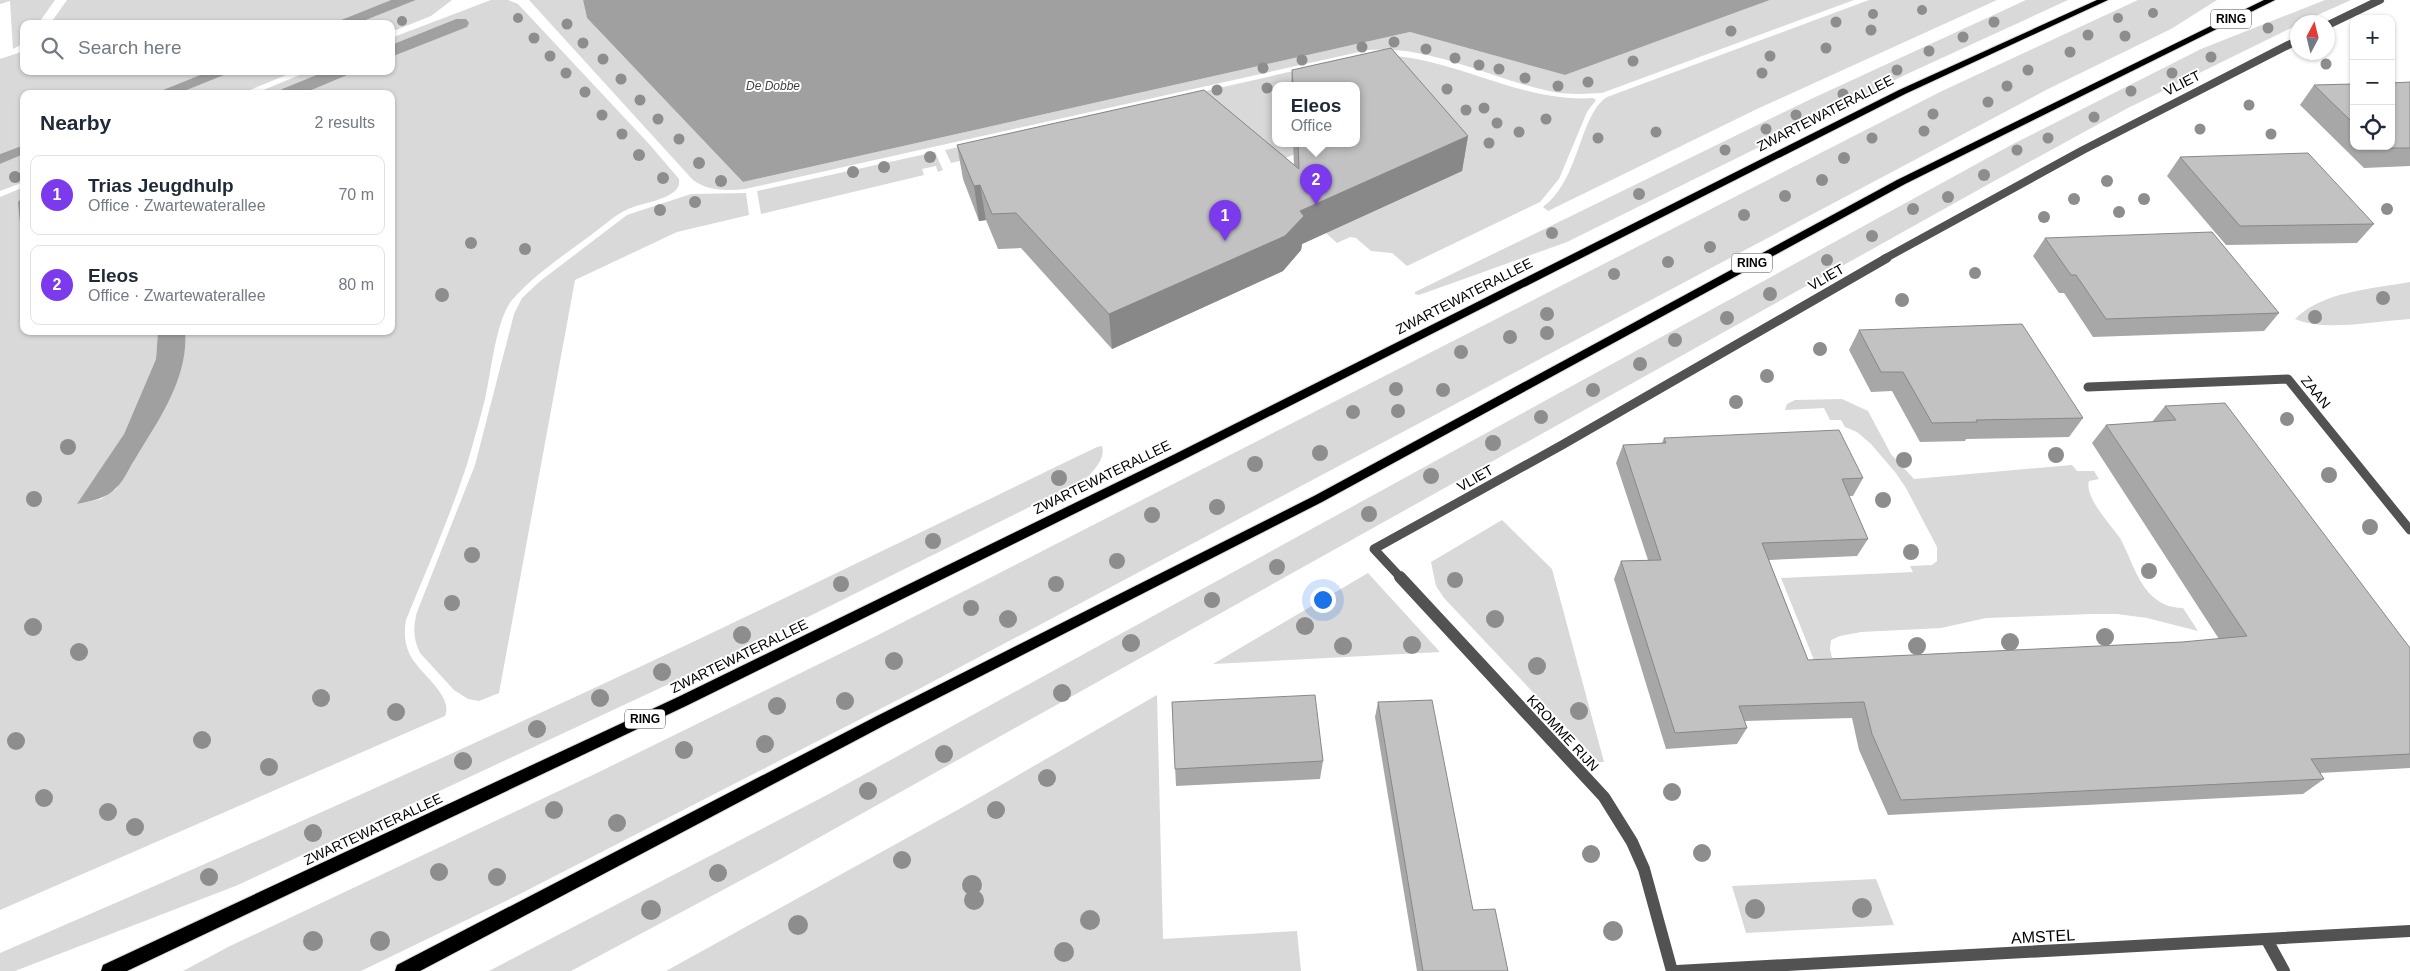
<!DOCTYPE html>
<html lang="en">
<head>
<meta charset="utf-8">
<style>
	:root { --surface:#fff; --page:#f2f2f3; --text:#1f2937; --muted:#747a83; --line:#e0e1e3; --accent:#7c3aed }
	body { margin:0; font-family:Arial,sans-serif; background:var(--page); color:var(--text) }
	.controls { position:absolute; right:15px; top:15px; display:grid; overflow:hidden; border-radius:10px; box-shadow:0 1px 4px #0004 }
	.controls button { width:45px; height:45px; display:grid; place-items:center; padding:0; border:0; border-bottom:1px solid var(--line); background:var(--surface); color:var(--text); font:25px sans-serif }
	.compass { position:absolute; left:2290px; top:15px; width:45px; height:45px; border-radius:50%; background:var(--surface); box-shadow:0 1px 4px #0004; rotate:7deg }
	.you { position:absolute; left:1322px; top:599px; width:18px; height:18px; margin:-12px; border:4px solid #fff; border-radius:50%; background:#1a73e8; box-shadow:0 0 0 8px #1a73e833 }
	.badge { display:grid; place-items:center; width:32px; height:32px; border-radius:50%; background:var(--accent); color:#fff; font-size:16px; font-weight:700 }
	.pin { position:absolute; translate:-50% -41px; filter:drop-shadow(0 1px 2px #0008) }
	.pin::after { content:''; position:absolute; top:26px; width:18px; height:15px; background:inherit; clip-path:polygon(0 0,100% 0,50% 100%) }
	.popup { position:absolute; left:1272px; top:82px; width:88px; height:65px; box-sizing:border-box; display:grid; place-content:center; border-radius:10px; background:var(--surface); filter:drop-shadow(0 1px 4px #0005); font-size:16px; white-space:nowrap; color:var(--muted) }
	.popup b { font-size:19px; color:var(--text) }
	.popup::after { content:''; position:absolute; left:50%; top:100%; margin-left:-10px; border:10px solid transparent; border-top-color:var(--surface) }
	.list { margin:0; padding:0; list-style:none }
	h2 { display:flex; justify-content:space-between; align-items:center; height:65px; margin:0; padding:0 20px; font-size:21px }
	h2 small { font-size:16px; font-weight:400; color:var(--muted) }
	.list li { display:grid; grid-template-columns:32px 1fr auto; gap:15px; align-items:center; box-sizing:border-box; height:80px; margin:0 10px 10px; padding:0 10px; border:1px solid var(--line); border-radius:10px }
	.list b { display:block; font-size:19px; white-space:nowrap }
	.list p { margin:0; font-size:16px; white-space:nowrap; color:var(--muted) }
	.list em { font-size:16px; font-style:normal; color:var(--muted) }
	.icon { flex:none; width:28px; height:28px; fill:none; stroke:currentColor; stroke-width:2; stroke-linecap:round; stroke-linejoin:round }
	.map { position:relative; flex:none; width:2410px; height:971px; overflow:hidden }
	.search { position:absolute; background:var(--surface); box-shadow:0 1px 4px #0004; left:20px; top:20px; width:375px; height:55px; display:flex; align-items:center; gap:12px; box-sizing:border-box; padding:0 18px; border-radius:10px; color:var(--muted); font-size:19px }
	.panel { position:absolute; background:var(--surface); box-shadow:0 1px 4px #0004; left:20px; top:90px; width:375px; height:245px; border-radius:10px }
	.map>svg:first-child { display:block }
</style>
</head>
<body>
<div class="map">
<svg width="2410" height="971" viewBox="0 0 2410 971">
	<rect width="100%" height="100%" fill="#fff"/>
	<path fill="#d9d9d9" d="M0 0H55L38 24H24V43L13 49 10 1 0 4Z
		M67 0H391L331 24H50Z
		M416 0H452L431 16 391 32V24H356Z
		M491 0H508L518 4 650 145 679 179C683 199 642 202 628 209 615 215 603 226 591 235 564 255 534 275 512 300 496 319 491 373 485 399 480 419 474 440 468 461 451 515 427 568 406 620 404 632 404 643 410 655 419 673 454 696 445 716L0 910V197L24 187V196L20 198 24 267V331H158L156 359 124 434 78 504 101 499 116 489 171 395C181 375 186 354 185 331H391V94H302L357 71H391V57L466 27 468 23 456 19 391 45V38Z
		M529 0H583L587 18 743 182 1410 32 1565 75 1770 0H1854L1602 93C1585 94 1567 95 1549 91 1489 78 1431 45 1368 50L745 189C727 191 706 191 692 179Z
		M1869 0H1997L1757 109 1548 211 1543 207C1580 180 1579 115 1607 97Z
		M2026 0H2068L1907 74 1567 242 1419 295 1415 294V292L1811 99Z
		M2138 0H2217L2171 29 2048 89 917 690 516 896 361 971H183L230 946 599 772 874 637 1942 91Z
		M2325 0H2351L2302 22H2298L2297 25 2126 109 1987 185 777 861 571 971H489L825 796 2013 144 2201 49Z
		M24 51V71H210L153 94H24V145L0 154V59Z
		M1384 55C1456 58 1521 103 1593 98L1596 100 1587 112 1559 179 1540 202 1407 266 1392 253 1371 251 1356 238 1350 237 1337 243 1326 233 1458 172 1356 86H1276V144H1318L1272 164 1203 105 951 163 945 150 1351 58Z
		M234 71H296L240 94H177Z
		M309 71H326L282 89 277 94H254Z
		M935 152 943 170 938 172 936 166 922 169 924 175 761 214 757 191Z
		M24 154V182L0 191V164Z
		M746 193 749 215 677 232 575 280 499 693 479 701 468 699 454 690 420 653C413 639 413 627 417 612L475 465 514 314 522 298 539 282 627 215 691 194Z
		M2410 282V319C2376 321 2325 332 2295 319 2323 291 2372 289 2410 282Z
		M1842 399 1868 411 1891 454 1914 479 2072 465 2077 471H2094L2099 479 2089 481C2084 497 2111 525 2120 538 2130 556 2135 577 2149 593 2159 603 2169 608 2183 608L2198 631 2147 618 2117 614H2092L1986 618 1941 628 1861 632 1840 636 1831 640 1830 649 1832 658 1814 660 1781 578 1913 572 1910 566 1932 565 1937 561V547L1906 488 1895 472 1871 444 1857 432 1845 427 1841 420H1830L1824 408 1785 410 1787 404 1795 400Z
		M1102 446C1106 459 1092 473 1084 480L731 655 238 885 15 971H0V953C169 880 338 806 505 729 704 639 900 542 1097 447Z
		M1502 520 1552 569 1604 762H1599L1444 598 1436 586 1431 562Z
		M1368 573 1440 652 1213 664Z
		M1157 695 1163 939 1297 931 1301 971H666L961 808Z
		M1876 879 1894 925 1746 933 1732 886Z"/>
	<path fill="#a0a0a0" d="M391 0H416L356 24H331Z
		M583 0H1770L1565 75 1410 32 743 182 587 18Z
		M456 19H466L469 23 467 27 391 57V45Z
		M210 71H234L177 94H153Z
		M326 71H357L302 94H277L282 89Z
		M24 145V154L0 164V154Z
		M24 196V267L18 202Z
		M158 331H185C189 378 158 421 135 459 129 468 124 481 116 488 106 499 91 501 77 504L124 434 156 359Z"/>
	<g fill="none" stroke-linecap="round" stroke-linejoin="round">
		<defs>
			<path id="primary" d="M2097 0H2108L1905 94 1181 461 688 705 127 971H101L103 965 678 697 1173 455 1899 90Z
				M2264 0H2275L1905 184 1322 502 885 725 420 971H395L397 965 875 717 1314 496 1897 180Z"/>
		</defs>
		<use href="#primary" stroke="#dbdbdb" stroke-width="2"/>
		<path stroke="#525252" stroke-width="8" d="M2328 25 2380 0
			M1884 259 2083 150 2298 40"/>
		<path stroke="#525252" stroke-width="9" d="M2088 387 2288 379 2410 530
			M1401 578 1374 549 1562 445 1887 258"/>
		<path stroke="#525252" stroke-width="12" d="M1400 577 1604 797 1632 842 1644 869 1672 971
			M2267 940 2284 971
			M1677 971 2410 931"/>
		<use href="#primary" fill="#000" fill-rule="evenodd"/>
	</g>
	<g fill="#8d8d8d">
		<circle cx="1922" cy="10" r="5"/>
		<circle cx="2153" cy="13" r="5"/>
		<circle cx="1873" cy="14" r="5"/>
		<circle cx="518" cy="18" r="5"/>
		<circle cx="2118" cy="18" r="5"/>
		<circle cx="402" cy="21" r="5"/>
		<circle cx="1836" cy="22" r="5.5"/>
		<circle cx="1994" cy="22" r="5.5"/>
		<circle cx="567" cy="24" r="5.5"/>
		<circle cx="2268" cy="28" r="5.5"/>
		<circle cx="1871" cy="30" r="5.5"/>
		<circle cx="1731" cy="31" r="5.5"/>
		<circle cx="2088" cy="35" r="5.5"/>
		<circle cx="2125" cy="36" r="5.5"/>
		<circle cx="1963" cy="37" r="5.5"/>
		<circle cx="534" cy="38" r="5.5"/>
		<circle cx="1394" cy="42" r="5.5"/>
		<circle cx="583" cy="43" r="5.5"/>
		<circle cx="1362" cy="47" r="5.5"/>
		<circle cx="1826" cy="48" r="5.5"/>
		<circle cx="1426" cy="49" r="5.5"/>
		<circle cx="1929" cy="51" r="5.5"/>
		<circle cx="2070" cy="52" r="5.5"/>
		<circle cx="550" cy="56" r="5.5"/>
		<circle cx="1770" cy="56" r="5.5"/>
		<circle cx="2211" cy="57" r="5.5"/>
		<circle cx="1455" cy="58" r="5.5"/>
		<circle cx="603" cy="59" r="5.5"/>
		<circle cx="1302" cy="60" r="5.5"/>
		<circle cx="1633" cy="61" r="5.5"/>
		<circle cx="2326" cy="64" r="5.5"/>
		<circle cx="1479" cy="65" r="5.5"/>
		<circle cx="1263" cy="68" r="5.5"/>
		<circle cx="1499" cy="69" r="5.5"/>
		<circle cx="1897" cy="70" r="5.5"/>
		<circle cx="2028" cy="70" r="5.5"/>
		<circle cx="566" cy="73" r="5.5"/>
		<circle cx="1762" cy="73" r="5.5"/>
		<circle cx="2172" cy="73" r="5.5"/>
		<circle cx="1525" cy="78" r="5.5"/>
		<circle cx="621" cy="79" r="5.5"/>
		<circle cx="1588" cy="82" r="5.5"/>
		<circle cx="1558" cy="86" r="5.5"/>
		<circle cx="2007" cy="86" r="5.5"/>
		<circle cx="1267" cy="88" r="5.5"/>
		<circle cx="1447" cy="89" r="5.5"/>
		<circle cx="1217" cy="90" r="5.5"/>
		<circle cx="2131" cy="91" r="5.5"/>
		<circle cx="585" cy="92" r="5.5"/>
		<circle cx="1843" cy="94" r="5.5"/>
		<circle cx="640" cy="100" r="5.5"/>
		<circle cx="1988" cy="102" r="5.5"/>
		<circle cx="2249" cy="105" r="5.5"/>
		<circle cx="1484" cy="108" r="5.5"/>
		<circle cx="1466" cy="110" r="5.5"/>
		<circle cx="1933" cy="114" r="5.5"/>
		<circle cx="602" cy="115" r="5.5"/>
		<circle cx="1796" cy="115" r="5.5"/>
		<circle cx="2094" cy="117" r="5.5"/>
		<circle cx="658" cy="119" r="5.5"/>
		<circle cx="1546" cy="119" r="5.5"/>
		<circle cx="1497" cy="123" r="5.5"/>
		<circle cx="1766" cy="129" r="5.5"/>
		<circle cx="2200" cy="129" r="5.5"/>
		<circle cx="1924" cy="131" r="5.5"/>
		<circle cx="1519" cy="132" r="5.5"/>
		<circle cx="1656" cy="132" r="5.5"/>
		<circle cx="622" cy="134" r="5.5"/>
		<circle cx="2271" cy="134" r="5.5"/>
		<circle cx="1598" cy="138" r="5.5"/>
		<circle cx="1872" cy="138" r="5.5"/>
		<circle cx="2048" cy="138" r="5.5"/>
		<circle cx="679" cy="139" r="5.5"/>
		<circle cx="1489" cy="143" r="5.5"/>
		<circle cx="1725" cy="150" r="5.5"/>
		<circle cx="2017" cy="150" r="5.5"/>
		<circle cx="639" cy="155" r="6"/>
		<circle cx="930" cy="157" r="6"/>
		<circle cx="1844" cy="158" r="6"/>
		<circle cx="699" cy="163" r="6"/>
		<circle cx="884" cy="167" r="6"/>
		<circle cx="853" cy="172" r="6"/>
		<circle cx="1984" cy="175" r="6"/>
		<circle cx="15" cy="177" r="6"/>
		<circle cx="663" cy="178" r="6"/>
		<circle cx="1822" cy="180" r="6"/>
		<circle cx="721" cy="181" r="6"/>
		<circle cx="2107" cy="181" r="6"/>
		<circle cx="1639" cy="194" r="6"/>
		<circle cx="1785" cy="196" r="6"/>
		<circle cx="1948" cy="197" r="6"/>
		<circle cx="2074" cy="199" r="6"/>
		<circle cx="2144" cy="199" r="6"/>
		<circle cx="695" cy="202" r="6"/>
		<circle cx="1913" cy="209" r="6"/>
		<circle cx="2387" cy="209" r="6"/>
		<circle cx="660" cy="210" r="6"/>
		<circle cx="2119" cy="212" r="6"/>
		<circle cx="1744" cy="215" r="6"/>
		<circle cx="2044" cy="217" r="6"/>
		<circle cx="1552" cy="233" r="6"/>
		<circle cx="1872" cy="236" r="6"/>
		<circle cx="471" cy="243" r="6"/>
		<circle cx="1710" cy="247" r="6"/>
		<circle cx="525" cy="249" r="6"/>
		<circle cx="1827" cy="260" r="6"/>
		<circle cx="1668" cy="262" r="6"/>
		<circle cx="1975" cy="273" r="6"/>
		<circle cx="1614" cy="274" r="6"/>
		<circle cx="1770" cy="294" r="7"/>
		<circle cx="442" cy="295" r="7"/>
		<circle cx="2383" cy="298" r="7"/>
		<circle cx="1902" cy="300" r="7"/>
		<circle cx="1547" cy="314" r="7"/>
		<circle cx="2315" cy="317" r="7"/>
		<circle cx="1727" cy="318" r="7"/>
		<circle cx="1547" cy="333" r="7"/>
		<circle cx="1510" cy="337" r="7"/>
		<circle cx="1675" cy="340" r="7"/>
		<circle cx="1820" cy="349" r="7"/>
		<circle cx="1461" cy="352" r="7"/>
		<circle cx="1640" cy="364" r="7"/>
		<circle cx="1767" cy="376" r="7"/>
		<circle cx="1396" cy="389" r="7"/>
		<circle cx="1443" cy="390" r="7"/>
		<circle cx="1593" cy="390" r="7"/>
		<circle cx="1736" cy="402" r="7"/>
		<circle cx="1398" cy="411" r="7"/>
		<circle cx="1353" cy="412" r="7"/>
		<circle cx="1541" cy="417" r="7"/>
		<circle cx="2287" cy="419" r="7"/>
		<circle cx="1493" cy="443" r="8"/>
		<circle cx="68" cy="447" r="8"/>
		<circle cx="1320" cy="453" r="8"/>
		<circle cx="2056" cy="455" r="8"/>
		<circle cx="1904" cy="460" r="8"/>
		<circle cx="1255" cy="464" r="8"/>
		<circle cx="2329" cy="475" r="8"/>
		<circle cx="1431" cy="476" r="8"/>
		<circle cx="1059" cy="478" r="8"/>
		<circle cx="34" cy="499" r="8"/>
		<circle cx="1883" cy="500" r="8"/>
		<circle cx="1217" cy="507" r="8"/>
		<circle cx="1369" cy="514" r="8"/>
		<circle cx="1152" cy="515" r="8"/>
		<circle cx="2370" cy="527" r="8"/>
		<circle cx="933" cy="541" r="8"/>
		<circle cx="1911" cy="552" r="8"/>
		<circle cx="472" cy="555" r="8"/>
		<circle cx="1117" cy="561" r="8"/>
		<circle cx="1277" cy="567" r="8"/>
		<circle cx="2149" cy="571" r="8"/>
		<circle cx="1455" cy="580" r="8"/>
		<circle cx="841" cy="584" r="8"/>
		<circle cx="1056" cy="584" r="8"/>
		<circle cx="1212" cy="600" r="8"/>
		<circle cx="452" cy="603" r="8"/>
		<circle cx="971" cy="608" r="8"/>
		<circle cx="1008" cy="619" r="9"/>
		<circle cx="1495" cy="619" r="9"/>
		<circle cx="1305" cy="626" r="9"/>
		<circle cx="33" cy="627" r="9"/>
		<circle cx="742" cy="635" r="9"/>
		<circle cx="2105" cy="637" r="9"/>
		<circle cx="2010" cy="642" r="9"/>
		<circle cx="1131" cy="643" r="9"/>
		<circle cx="1412" cy="645" r="9"/>
		<circle cx="1343" cy="646" r="9"/>
		<circle cx="1917" cy="646" r="9"/>
		<circle cx="79" cy="652" r="9"/>
		<circle cx="894" cy="661" r="9"/>
		<circle cx="1537" cy="666" r="9"/>
		<circle cx="662" cy="672" r="9"/>
		<circle cx="1062" cy="693" r="9"/>
		<circle cx="321" cy="698" r="9"/>
		<circle cx="600" cy="698" r="9"/>
		<circle cx="845" cy="701" r="9"/>
		<circle cx="777" cy="706" r="9"/>
		<circle cx="1579" cy="711" r="9"/>
		<circle cx="396" cy="712" r="9"/>
		<circle cx="537" cy="729" r="9"/>
		<circle cx="202" cy="740" r="9"/>
		<circle cx="16" cy="741" r="9"/>
		<circle cx="765" cy="744" r="9"/>
		<circle cx="684" cy="750" r="9"/>
		<circle cx="944" cy="754" r="9"/>
		<circle cx="463" cy="761" r="9"/>
		<circle cx="269" cy="767" r="9"/>
		<circle cx="1047" cy="778" r="9"/>
		<circle cx="868" cy="791" r="9"/>
		<circle cx="1672" cy="792" r="9"/>
		<circle cx="44" cy="798" r="9"/>
		<circle cx="554" cy="810" r="9"/>
		<circle cx="996" cy="810" r="9"/>
		<circle cx="108" cy="812" r="9"/>
		<circle cx="617" cy="823" r="9"/>
		<circle cx="135" cy="827" r="9"/>
		<circle cx="313" cy="833" r="9"/>
		<circle cx="1702" cy="853" r="9"/>
		<circle cx="1591" cy="854" r="9"/>
		<circle cx="902" cy="860" r="9"/>
		<circle cx="439" cy="872" r="9"/>
		<circle cx="718" cy="873" r="9"/>
		<circle cx="209" cy="877" r="9"/>
		<circle cx="497" cy="877" r="9"/>
		<circle cx="972" cy="885" r="10"/>
		<circle cx="974" cy="900" r="10"/>
		<circle cx="1862" cy="908" r="10"/>
		<circle cx="1755" cy="909" r="10"/>
		<circle cx="651" cy="910" r="10"/>
		<circle cx="1090" cy="920" r="10"/>
		<circle cx="798" cy="925" r="10"/>
		<circle cx="1613" cy="931" r="10"/>
		<circle cx="313" cy="941" r="10"/>
		<circle cx="380" cy="941" r="10"/>
		<circle cx="1064" cy="952" r="10"/>
	</g>
	<path fill="#a7a7a7" d="M1391 48 1468 136 1462 171 1302 244 1301 250 1283 271 1112 349 1021 248 998 249 986 220 979 221 963 179 957 145 1204 90 1294 165 1293 144H1356V86H1291L1292 70Z
		M2410 82V166L2364 168 2300 105 2314 85 2354 84V146H2391Z
		M2180 157 2374 224 2357 243 2226 245 2167 176Z
		M2045 238 2279 313 2264 331 2093 337 2064 293H2059L2033 256Z
		M1859 330 2083 418 2069 437 1966 439 1965 441 1920 442 1892 391 1871 392 1849 350Z
		M2165 406 2410 648V768L2320 773 2324 779 2303 794 1888 815 1859 750 1852 718 1745 721 1747 728 1737 744 1666 749 1614 579 1621 561 1648 560 1616 463 1623 445 1662 443 1664 438 1863 478 1853 496H1849L1868 539 1857 556 1769 560 1808 660 2182 642 2219 639 2092 443 2106 425 2152 422Z
		M1172 702 1323 761 1320 779 1176 786Z
		M1378 702 1473 910 1508 971H1417L1375 717Z"/>
	<path fill="#888" d="M1468 136 1462 171 1302 244 1301 250 1283 271 1112 349 1109 314 1300 211Z
		M980 185 986 220 979 221 974 186Z"/>
	<path fill="#c2c2c2" stroke="#888" d="M1391 48 1468 136 1300 211 1304 216 1285 236 1109 314 1016 213 992 214 980 185 974 186 957 145 1204 90 1299 169 1298 144H1356V86H1293L1292 70Z
		M2410 82V148H2379L2377 146H2391V83Z
		M2354 84V124L2314 85Z
		M2308 153 2374 224 2240 226 2180 157Z
		M2212 232 2279 313 2106 319 2076 275H2071L2045 238Z
		M2022 324 2083 418 1976 420 1977 422 1932 423 1903 372H1881L1859 330Z
		M2225 403 2410 648V754L2311 759 2324 779 1901 800 1872 734 1864 702 1739 706 1747 728 1675 733 1621 561 1661 560 1623 445 1666 443 1664 438 1839 430 1863 478 1842 479 1868 539 1762 543 1808 660 2182 642 2247 636 2106 425 2176 420 2165 406Z
		M1315 695 1323 761 1175 769 1172 702Z
		M1432 700 1473 910 1495 909 1508 971H1423L1378 702Z"/>
	<g text-anchor="middle" stroke-width="4" stroke-linejoin="round" paint-order="stroke">
		<g fill="#fff" stroke="#4c4c4c" stroke-width="1">
			<rect x="2211" y="9.5" width="40" height="19" rx="4"/>
			<rect x="1732" y="253.5" width="40" height="19" rx="4"/>
			<rect x="625" y="709.5" width="40" height="19" rx="4"/>
		</g>
		<g font-size="12" font-weight="bold" fill="#000">
			<text x="2231" y="23">RING</text>
			<text x="1752" y="267">RING</text>
			<text x="645" y="723">RING</text>
		</g>
		<g font-size="12" font-style="italic" fill="#414141" stroke="#fff">
			<text x="773" y="90">De Dobbe</text>
		</g>
		<g font-size="14" fill="#000" stroke="#fff">
			<text transform="translate(2182 83) rotate(-27)" y="5">VLIET</text>
			<text transform="translate(1825 113) rotate(-27)" y="5">ZWARTEWATERALLEE</text>
			<text transform="translate(1826 277) rotate(-30)" y="5">VLIET</text>
			<text transform="translate(1464 296) rotate(-27)" y="5">ZWARTEWATERALLEE</text>
			<text transform="translate(2316 392) rotate(51)" y="5">ZAAN</text>
			<text transform="translate(1102 477) rotate(-26)" y="5">ZWARTEWATERALLEE</text>
			<text transform="translate(1475 478) rotate(-30)" y="5">VLIET</text>
			<text transform="translate(739 656) rotate(-26)" y="5">ZWARTEWATERALLEE</text>
			<text transform="translate(1563 733) rotate(47)" y="5">KROMME RIJN</text>
			<text transform="translate(373 829) rotate(-25)" y="5">ZWARTEWATERALLEE</text>
		</g>
		<g font-size="16" fill="#000" stroke="#fff">
			<text transform="translate(2043 936) rotate(-3)" y="6">AMSTEL</text>
		</g>
	</g>
</svg>
<div class="controls">
<button>+</button>
<button>−</button>
<button><svg class="icon" aria-label="locate" viewBox="0 0 24 24"><circle cx="12" cy="12" r="6"/><path d="M12 2v4M12 18v4M2 12h4M18 12h4"/></svg></button>
</div>
<svg class="compass" viewBox="-18 -18 36 36"><path d="M0-13l5 13h-10z" fill="#e53935"/><path d="M0 13l5-13h-10z" fill="#747a83"/></svg>
<div class="you"></div>
<div class="pin badge" style="left:1225px;top:241px">1</div>
<div class="pin badge" style="left:1316px;top:205px">2</div>
<div class="popup"><b>Eleos</b>Office</div>
<div class="search"><svg class="icon" aria-label="search" viewBox="0 0 24 24"><circle cx="10" cy="10" r="6"/><path d="M15 15l6 6"/></svg>Search here</div>
<section class="panel">
<h2>Nearby<small>2 results</small></h2>
<ul class="list">
<li><span class="badge">1</span><div><b>Trias Jeugdhulp</b><p>Office · Zwartewaterallee</p></div><em>70 m</em></li>
<li><span class="badge">2</span><div><b>Eleos</b><p>Office · Zwartewaterallee</p></div><em>80 m</em></li>
</ul>
</section>
</div>
</body>
</html>
